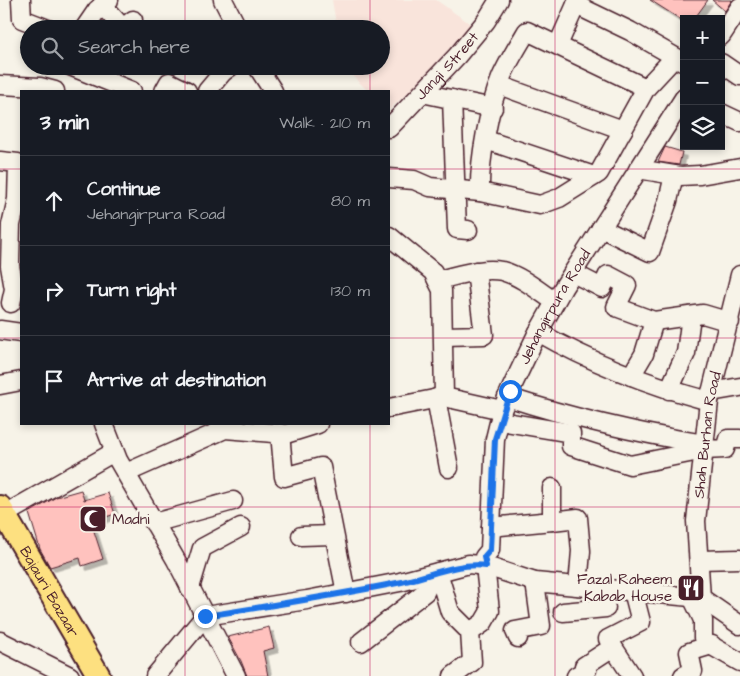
<!DOCTYPE html>
<html lang="en">
<head>
<meta charset="utf-8">
<style>
	:root { --surface:#171b24; --page:#20242c; --text:#f1f3f6; --muted:#9ea1a6; --line:#363941 }
	body { margin:0; font-family:"Architects Daughter",sans-serif; background:var(--page); color:var(--text) }
	.controls { position:absolute; right:15px; top:15px; display:grid; overflow:hidden; border-radius:0px; box-shadow:0 2px 8px #0003 }
	.controls button { width:45px; height:45px; display:grid; place-items:center; padding:0; border:0; border-bottom:1px solid var(--line); background:var(--surface); color:var(--text); font:25px sans-serif }
	.stop { position:absolute; width:15px; height:15px; margin:-11px; border:4px solid #1a73e8; border-radius:50%; background:#fff }
	.stop.end { background:#1a73e8; border-color:#fff; box-shadow:0 1px 5px #0008 }
	.list { margin:0; padding:0; list-style:none }
	h2 { display:flex; justify-content:space-between; align-items:center; height:65px; margin:0; padding:0 20px; font-size:21px }
	h2 small { font-size:16px; font-weight:400; color:var(--muted) }
	.list li { display:grid; grid-template-columns:32px 1fr auto; gap:15px; align-items:center; box-sizing:border-box; height:90px; padding:0 20px; border-top:1px solid var(--line) }
	.list b { display:block; font-size:19px; white-space:nowrap }
	.list p { margin:0; font-size:16px; white-space:nowrap; color:var(--muted) }
	.list em { font-size:16px; font-style:normal; color:var(--muted) }
	.icon { flex:none; width:28px; height:28px; fill:none; stroke:currentColor; stroke-width:2; stroke-linecap:round; stroke-linejoin:round }
	.map { position:relative; flex:none; width:740px; height:676px; overflow:hidden }
	.search { position:absolute; background:var(--surface); box-shadow:0 2px 8px #0003; left:20px; top:20px; width:370px; height:55px; display:flex; align-items:center; gap:12px; box-sizing:border-box; padding:0 18px; border-radius:28px; color:var(--muted); font-size:19px }
	.panel { position:absolute; background:var(--surface); box-shadow:0 2px 8px #0003; left:20px; top:90px; width:370px; height:335px; border-radius:0px }
	.map>svg:first-child { display:block }
</style>
</head>
<body>
<div class="map">
<svg width="740" height="676" viewBox="0 0 740 676">
	<defs>
		<filter id="shadow"><feDropShadow dx="4.5" dy="4.5" stdDeviation="0" flood-color="#0004"/></filter>
	</defs>
	<rect width="100%" height="100%" fill="#f7f3e8"/>
	<filter id="ink" filterUnits="userSpaceOnUse"><feTurbulence type="fractalNoise" baseFrequency=".02" numOctaves="2"/><feDisplacementMap in="SourceGraphic" scale="10" xChannelSelector="R" yChannelSelector="G"/><feConvolveMatrix kernelMatrix="1 2 1 2 8 2 1 2 1" color-interpolation-filters="sRGB"/></filter>
	<g filter="url(#ink)">
		<path fill="#f9e4db" d="M332 0H436L472 25 414 87 389 110V91H368L343 66H381V29H337Z"/>
		<path fill="#ffc2be" stroke="#4a1f2b" filter="url(#shadow)" d="M650 0H708L694 19H680Z
			M712 0H732L725 11Z
			M665 147 682 152 679 165 658 162Z
			M81 490 84 500 108 493 115 514 91 522 103 559 82 566 80 558 50 567 40 549 29 513 56 497Z
			M269 627 274 648 263 651 268 676H247L241 661 228 637Z"/>
		<g fill="none" stroke-linecap="round" stroke-linejoin="round">
			<defs>
				<g id="minor">
					<path d="M21 0 22 19 48 29"/>
					<path d="M223 0 238 29"/>
					<path d="M102 5 123 28 133 20"/>
					<path d="M576 5 630 31 684 62"/>
					<path d="M84 29 97 10 109 0"/>
					<path d="M721 36 740 7"/>
					<path d="M558 45 578 0"/>
					<path d="M721 63 740 76"/>
					<path d="M70 66 132 91"/>
					<path d="M257 66 273 91"/>
					<path d="M0 85 40 87 55 91"/>
					<path d="M499 85 623 130"/>
					<path d="M164 91 169 82 187 91"/>
					<path d="M207 91 223 72 231 66"/>
					<path d="M422 93 493 108"/>
					<path d="M452 99 457 229 468 230"/>
					<path d="M721 113 740 122"/>
					<path id="s1" d="M389 128 457 56 486 21 499 0"/>
					<path d="M486 140 594 176"/>
					<path d="M0 161 18 163 17 199 11 225 10 266 14 289 11 303"/>
					<path d="M638 169 680 176 700 175 740 168"/>
					<path d="M389 178 414 180 430 187 480 192 540 205 559 198 599 173 646 88 674 58"/>
					<path d="M480 192C479 161 489 107 501 78 508 62 518 46 527 31L646 88"/>
					<path d="M601 228 650 252 668 201 674 175"/>
					<path d="M389 236 433 272 442 290 444 397 502 410"/>
					<path d="M573 273 602 288 608 275 627 285 616 307 654 321 703 314 730 322"/>
					<path d="M437 280C457 276 481 267 502 271 521 276 539 291 555 302"/>
					<path d="M0 330 21 333"/>
					<path d="M538 332C592 363 649 385 709 401"/>
					<path d="M444 336 484 335 476 271"/>
					<path d="M631 376 644 354 654 321"/>
					<path d="M0 385 21 381"/>
					<path d="M669 390 686 353 691 316"/>
					<path d="M711 392 740 387"/>
					<path d="M507 397C572 418 637 433 704 444"/>
					<path d="M436 398 449 468"/>
					<path d="M389 408 444 397"/>
					<path d="M500 421 571 433V446L630 465 704 450 725 449 728 439H740"/>
					<path d="M104 424 118 460 176 560 236 676"/>
					<path d="M280 433 284 477 321 467 346 593"/>
					<path d="M126 473 225 429 286 434 318 424"/>
					<path d="M0 517 114 452"/>
					<path d="M552 521 578 518 581 551 578 586"/>
					<path d="M154 523 233 501"/>
					<path d="M491 527 552 521V488"/>
					<path d="M301 536 333 535"/>
					<path d="M699 560 740 559"/>
					<path d="M438 572 450 612 470 632"/>
					<path d="M190 588 202 548 241 527"/>
					<path d="M692 597 703 620V638L705 642 740 662"/>
					<path id="s2" d="M701 598 696 521 709 401 740 275"/>
					<path d="M563 612 606 608"/>
					<path d="M518 638 515 631 541 626 535 582"/>
					<path d="M0 641 70 676"/>
					<path d="M361 642 425 592 429 584V575"/>
					<path d="M613 647 632 676"/>
					<path d="M155 676 205 616 307 600 400 582 469 564 486 566 535 582 701 598 740 625"/>
					<path id="s3" d="M453 676 472 662 470 632 483 623 490 611 484 557 490 550 495 439 502 410 510 391 536 336 563 288 684 98"/>
					<path d="M576 676 587 670 584 666 613 647 608 639 641 622 633 591"/>
					<path d="M683 676 693 671 689 652 712 645"/>
				</g>
				<g id="major">
					<path id="s4" d="M0 507 99 676"/>
				</g>
			</defs>
			<use href="#minor" stroke="#4a1f2b" stroke-width="21"/>
			<use href="#major" stroke="#4a1f2b" stroke-width="26"/>
			<use href="#minor" stroke="#f7f3e8" stroke-width="18"/>
			<use href="#major" stroke="#fde080" stroke-width="22"/>
		</g>
	</g>
	<g fill="none" stroke-linecap="round" stroke-linejoin="round" filter="url(#ink)">
		<path stroke="#1a73e8" stroke-width="6" d="M205 616C269 606 333 596 397 583 427 577 456 562 486 566L484 557 490 550 495 439 510 391"/>
	</g>
	<path fill="none" stroke="#c2185b" stroke-width="1" stroke-opacity="0.55" d="M185 0V29M370 0V29M555 0V676M185 66V91M370 66V91M0 169H21M389 169H740M0 338H21M389 338H740M185 424V676M370 424V676M0 507H740"/>
	<defs>
		<symbol id="mosque-square" viewBox="-11 -11 22 22"><rect x="-9" y="-9" width="18" height="18" rx="4" fill="#4a1f2b" stroke="#f7f3e8"/><path d="M3.5-4.9A6 6 0 1 0 3.5 4.9A5 5 0 1 1 3.5-4.9Z" fill="#fff"/></symbol>
		<symbol id="restaurant-square" viewBox="-11 -11 22 22"><rect x="-9" y="-9" width="18" height="18" rx="4" fill="#4a1f2b" stroke="#f7f3e8"/><path d="M-5-6h1v4h1v-4h1v4h1v-4h1v5L-1.5 .5V6h-2V.5L-5-1ZM5-6V6H3V1.5H1.5Q1.5-4 5-6Z" fill="#fff"/></symbol>
	</defs>
	<g fill-rule="evenodd">
		<use href="#mosque-square" x="77" y="503" width="32" height="32"/>
		<use href="#restaurant-square" x="675" y="572" width="32" height="32"/>
	</g>
	<g text-anchor="middle" stroke-width="5" stroke-linejoin="round" paint-order="stroke">
		<g font-size="15" fill="#4a1f2b" stroke="#f7f3e8">
			<text dy="5" stroke="none"><textPath href="#s1" startOffset="85">Jangi Street</textPath></text>
			<text dy="5" stroke="none"><textPath href="#s3" startOffset="404">Jehangirpura Road</textPath></text>
			<text dy="5" stroke="none"><textPath href="#s2" startOffset="164">Shah Burhan Road</textPath></text>
			<text dy="5" stroke="none"><textPath href="#s4" startOffset="98">Bajauri Bazaar</textPath></text>
		</g>
		<g font-size="15" fill="#4a1f2b" stroke="#f7f3e8" text-anchor="start">
			<text x="112" y="524">Madni</text>
			<text x="672" y="584" text-anchor="end">Fazal Raheem<tspan x="672" dy="17">Kabab House</tspan></text>
		</g>
	</g>
</svg>
<div class="controls">
<button>+</button>
<button>−</button>
<button><svg class="icon" aria-label="layers" viewBox="0 0 24 24"><path d="M12 4l9 5-9 5-9-5zM3 14l9 5 9-5"/></svg></button>
</div>
<div class="stop" style="left:510px;top:391px"></div>
<div class="stop end" style="left:205px;top:616px"></div>
<div class="search"><svg class="icon" aria-label="search" viewBox="0 0 24 24"><circle cx="10" cy="10" r="6"/><path d="M15 15l6 6"/></svg>Search here</div>
<section class="panel">
<h2>3 min<small>Walk · 210 m</small></h2>
<ul class="list">
<li><svg class="icon" aria-label="ahead" viewBox="0 0 24 24"><path d="M12 20V5M6 11l6-6 6 6"/></svg><div><b>Continue</b><p>Jehangirpura Road</p></div><em>80 m</em></li>
<li><svg class="icon" aria-label="right" viewBox="0 0 24 24"><path d="M7 20v-9h11M14 6l5 5-5 5"/></svg><div><b>Turn right</b></div><em>130 m</em></li>
<li><svg class="icon" aria-label="arrive" viewBox="0 0 24 24"><path d="M6 21V4h12l-3 4 3 4H6"/></svg><div><b>Arrive at destination</b></div></li>
</ul>
</section>
</div>
</body>
</html>
